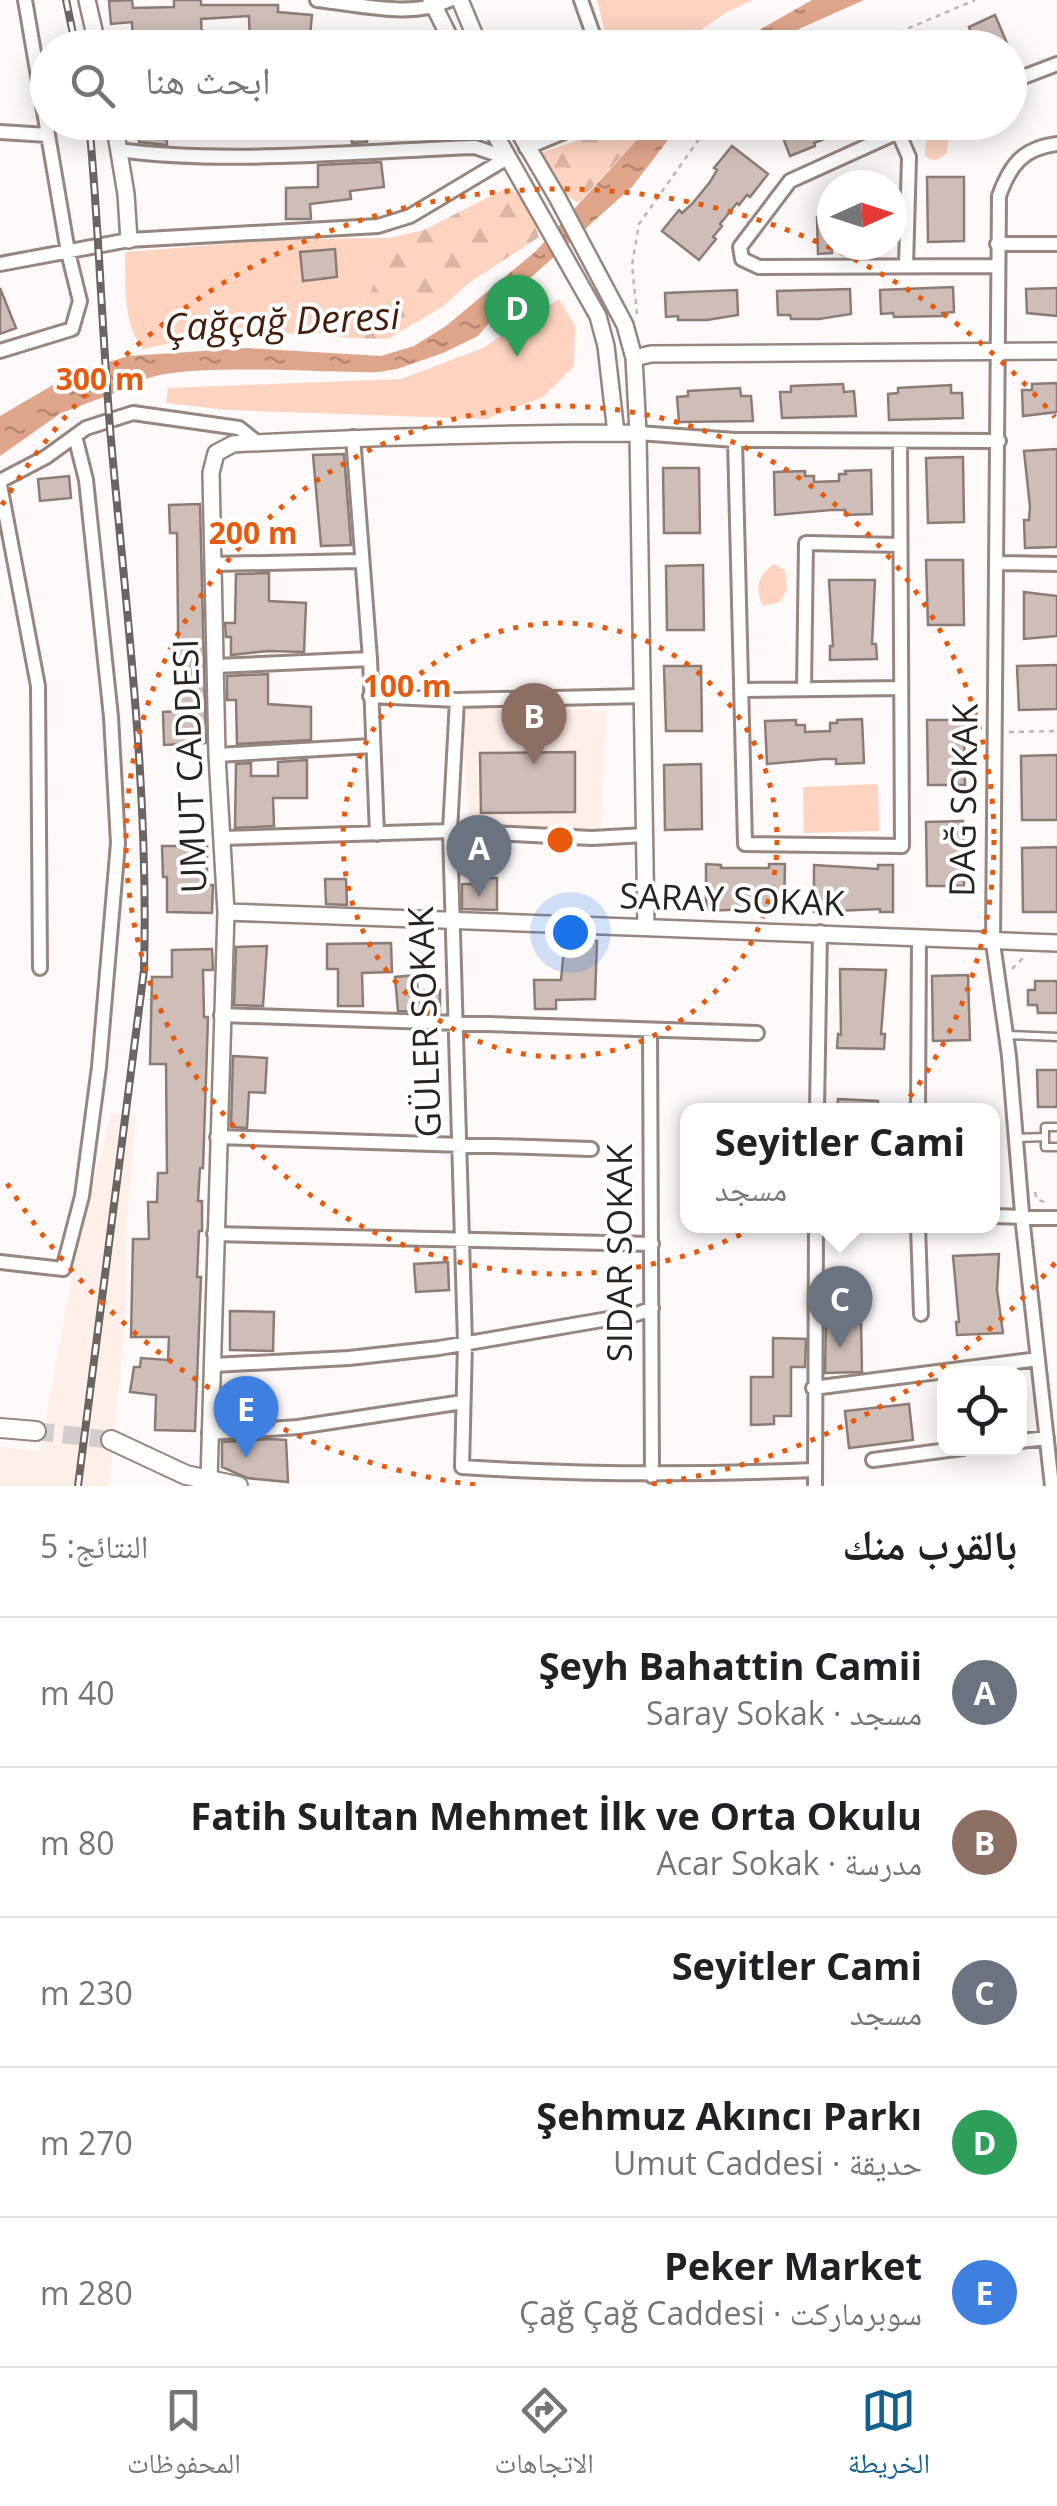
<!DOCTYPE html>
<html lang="ar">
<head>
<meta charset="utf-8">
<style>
	:root { --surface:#fff; --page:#f2f2f2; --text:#202124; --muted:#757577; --line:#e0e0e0; --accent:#125f92 }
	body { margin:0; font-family:"Open Sans","Noto Naskh Arabic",sans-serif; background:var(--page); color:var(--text); direction:rtl }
	.controls { position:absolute; right:30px; bottom:30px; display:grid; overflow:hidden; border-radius:20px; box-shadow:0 5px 25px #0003 }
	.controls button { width:90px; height:90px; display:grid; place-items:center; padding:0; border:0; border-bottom:2px solid var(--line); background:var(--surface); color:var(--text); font:50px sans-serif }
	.compass { position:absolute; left:817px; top:170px; width:90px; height:90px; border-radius:50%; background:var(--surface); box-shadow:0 5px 25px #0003; rotate:87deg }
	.you { position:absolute; left:570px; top:932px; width:35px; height:35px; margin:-25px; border:8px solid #fff; border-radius:50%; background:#1a73e8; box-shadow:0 0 0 15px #1a73e833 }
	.badge { display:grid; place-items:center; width:65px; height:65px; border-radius:50%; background:var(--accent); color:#fff; font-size:32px; font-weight:700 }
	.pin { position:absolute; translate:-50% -82px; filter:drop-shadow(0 2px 5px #0008) }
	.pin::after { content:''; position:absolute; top:52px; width:35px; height:30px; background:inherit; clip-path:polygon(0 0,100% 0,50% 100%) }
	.popup { position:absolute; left:680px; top:1103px; width:320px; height:130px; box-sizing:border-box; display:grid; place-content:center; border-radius:20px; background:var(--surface); filter:drop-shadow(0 2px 8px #0005); font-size:32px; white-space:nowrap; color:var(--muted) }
	.popup b { font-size:38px; color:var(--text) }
	.popup::after { content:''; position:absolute; left:50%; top:100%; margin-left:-20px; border:20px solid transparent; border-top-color:var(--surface) }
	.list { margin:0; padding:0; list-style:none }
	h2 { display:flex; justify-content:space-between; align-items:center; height:130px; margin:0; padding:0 40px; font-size:42px }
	h2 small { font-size:32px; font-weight:400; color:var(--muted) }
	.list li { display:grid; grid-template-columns:65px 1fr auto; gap:30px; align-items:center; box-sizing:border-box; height:150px; padding:0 40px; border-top:2px solid var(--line) }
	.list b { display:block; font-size:38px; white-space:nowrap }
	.list p { margin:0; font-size:32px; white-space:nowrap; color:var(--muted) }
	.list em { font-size:32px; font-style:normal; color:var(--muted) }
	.icon { flex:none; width:55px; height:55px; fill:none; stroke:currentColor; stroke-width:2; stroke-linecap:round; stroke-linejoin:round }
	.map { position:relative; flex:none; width:1057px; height:1486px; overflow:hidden; direction:ltr }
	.search { position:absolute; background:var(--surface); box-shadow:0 5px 25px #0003; left:30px; right:30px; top:30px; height:110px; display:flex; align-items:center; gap:25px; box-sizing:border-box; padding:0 35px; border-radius:55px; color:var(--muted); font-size:38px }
	.sheet { height:880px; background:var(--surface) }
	nav { display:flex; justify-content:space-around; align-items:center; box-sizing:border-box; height:140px; border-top:2px solid var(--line); background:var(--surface); font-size:28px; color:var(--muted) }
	nav a { display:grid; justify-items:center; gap:5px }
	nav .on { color:var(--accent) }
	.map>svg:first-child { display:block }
</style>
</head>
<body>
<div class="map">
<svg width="1057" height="1486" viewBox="0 0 1057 1486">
	<defs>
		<pattern id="forest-firs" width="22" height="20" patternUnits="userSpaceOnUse" patternTransform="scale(2.5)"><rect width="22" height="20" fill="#fed3c0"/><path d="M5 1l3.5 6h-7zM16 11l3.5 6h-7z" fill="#dab5a5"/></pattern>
		<pattern id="water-ripples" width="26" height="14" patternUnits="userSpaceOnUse" patternTransform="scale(2.5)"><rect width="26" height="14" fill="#dfa58b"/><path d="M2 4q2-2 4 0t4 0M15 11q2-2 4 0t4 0" fill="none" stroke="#b58671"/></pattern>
	</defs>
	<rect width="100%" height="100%" fill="#fdf9f8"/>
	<path fill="#feefe8" d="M461 704 606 711 601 829 478 825 469 819Z
		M111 1113 136 1116 126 1229V1313L109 1486H0V1447L40 1452 73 1272Z"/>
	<path fill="url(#forest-firs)" d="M614 123H652L578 203 564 193 538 154 602 132Z
		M508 187 527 201 539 237 469 283 442 307 388 339 350 338 304 331C320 321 339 319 355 309 377 295 378 260 389 238L424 230Z"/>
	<path fill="#fed3c0" d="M597 0H753L727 12 676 47 609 48Z
		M943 126 949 130 947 153C939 159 934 163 925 156 925 141 927 130 943 126Z
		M389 238 370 294 355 309 319 321 304 331 290 334 254 325 143 349C122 323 126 284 125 252L288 239Z
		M559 299 575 326 574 366 543 397 486 419 227 410 166 403 168 388 401 379 483 348Z
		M774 564 785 570 787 589 780 602 763 606C754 588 758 575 774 564Z
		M878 784 879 831 804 833 803 787Z"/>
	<path fill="url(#water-ripples)" d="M812 0H864L801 28 768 47H729Z
		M652 123H681L632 187 518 289 478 336 443 353 397 369 379 372C336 374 160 359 136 385L61 413 0 456V416L77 371 129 356 246 348 381 356 414 346 446 326 536 251Z"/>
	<path fill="#cfbeb7" stroke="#8c7c75" stroke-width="2.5" d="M132 0 133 8 174 7V0H201V5H278V12L312 15 309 45 250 48 249 16 201 19 202 37 160 38 161 48H133L132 22 111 24 109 1Z
		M995 15 1009 48H933L970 30 969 27Z
		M138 122H166L167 145 139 142Z
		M341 122H366L367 142 352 143 351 136H342Z
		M777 122H856V123L826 135 827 138 814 143 815 146 790 156Z
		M732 146 768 174 750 197 747 195 739 205 737 203 720 224 722 226 713 237 716 239 699 260 662 231 679 210 682 213 692 204 710 182 717 170 714 168Z
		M381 162 384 187 350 191 351 199 310 204 311 219H286V188L318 187V165Z
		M927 177H964V241L928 242Z
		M832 216V253L818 254 817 217Z
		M335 249 337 277 303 281 300 252Z
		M953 287 954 312 942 313 943 316 894 317 893 313 881 314 880 290Z
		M0 288 16 328 0 334Z
		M1057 288V316L1027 313 1026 289Z
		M850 289 851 314 819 319H791L790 315H778L777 291Z
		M737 290 738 315 707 320H678V316L666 317 665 293Z
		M1057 383V412L1023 416 1022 390H1032V384Z
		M843 384 844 392 854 391 856 416 782 418 780 392H791V386Z
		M951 385V393H962L963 418 889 420 888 394 898 393V388Z
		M740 388 741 396H751L753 421 679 422 677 397 688 396V391Z
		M1057 449V547L1025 548 1024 520H1029L1030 507 1024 451Z
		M344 454 351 545 321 546 313 455Z
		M963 457 964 522 928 523 926 458Z
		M663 468H699L700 533H664Z
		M871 470 872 514 845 515V510H831L775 515 774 472 805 471V476H814V482L839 481V474H846L845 471Z
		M69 476 71 498 40 501 38 479Z
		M200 504 206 743 164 745 163 712 179 711 177 533H170L169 505Z
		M926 560H963L964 625H928Z
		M703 565 704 630H667L666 566Z
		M269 573V601L306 603 304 652 268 651 231 655V637H226L225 623H235L236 574Z
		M829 580H875L872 644H876L877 659 830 660V646H833Z
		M1024 592 1057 596V636L1024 639Z
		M1057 665V709L1019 710 1017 666Z
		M664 666H701L702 731H666Z
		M268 674V704L311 707V740L237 744 236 700H227V676Z
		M862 719 864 763 836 764V759H823L767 764 765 721 796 720V725H805V732L830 731V723H837V720Z
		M927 720H964L965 785H928Z
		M575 752V812L481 813 480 753Z
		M1057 755V820H1022L1021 756Z
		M307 760V798H273L274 826 235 828 236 764 251 763V776H278V762Z
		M701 764 702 829 665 830 664 765Z
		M963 821 964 886H927L926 822Z
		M162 846H207V885H213L212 913 167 912V877H163Z
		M1057 847V912H1023L1022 848Z
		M706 864 721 865V868H769V864H785L784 911H771V908L706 911Z
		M814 865 878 869V865H893V912H880V909L814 912Z
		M484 878H497V910L462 909V884H484Z
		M325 879H346L347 905 326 904Z
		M565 938 597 941 595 999 556 1000V1009H535L534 980H561Z
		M391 943 392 972 362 973 363 1006H338V969H327V944Z
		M267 946 263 1006 234 1005 236 947Z
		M212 949 213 970H203L204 1017H208L203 1168H200L198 1201H202V1231H199L197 1277H201L195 1431 155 1430 156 1395 130 1392 134 1367H140L141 1358 168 1360 169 1337H131L133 1239H149L148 1202H157L158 1173H167L166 1064H150L152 977H172V950Z
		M840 969 886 970 881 1034H885L884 1049 837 1048 838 1034 841 1035Z
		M416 975 418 991 440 990V1012L398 1011 395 977Z
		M968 975 970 1040 933 1041 932 976Z
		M1035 981H1057V1013H1038L1037 1005H1028V990H1035Z
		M233 1056 267 1058 265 1093 249 1092 247 1128 231 1127Z
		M1037 1070H1057V1107H1038Z
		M838 1099 878 1101V1110H837Z
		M999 1254 997 1290 1003 1333 957 1335 956 1322H959L953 1256Z
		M448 1262 449 1290 416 1292 414 1264Z
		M230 1311 274 1312 273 1351 230 1350Z
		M861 1322 862 1372 825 1373 826 1323Z
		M773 1338 806 1339 805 1367H791V1416H774V1424L751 1425V1377H773Z
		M909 1404 913 1440 849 1448 845 1411Z
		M270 1439 286 1440 288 1482 247 1478 222 1467V1442Z"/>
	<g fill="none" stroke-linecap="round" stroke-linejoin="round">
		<path stroke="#d3cecd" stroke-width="18" stroke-dasharray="18 9" stroke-linecap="butt" d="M36 1431 111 1440"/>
		<defs>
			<path id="service" d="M1008 1035 1057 1037
				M1057 1127H1045V1147H1057
				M1016 1138 1045 1137"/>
			<path id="minor" d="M317 0C358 4 412 19 450 0
				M581 0 598 48
				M1010 82 1057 64
				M920 122 790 181 740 247 742 259 759 267 997 266
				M0 132 48 135
				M898 132 909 157 906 266
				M526 148 588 122
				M118 150C229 165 363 151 475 147L507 158
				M997 244H1057
				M0 264 129 240 378 226 410 216 507 158
				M0 351 72 329 80 301 68 252 25 0
				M638 433 735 440 999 441
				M353 437 370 659 377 834
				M735 440 745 844 902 846 900 441
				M0 481 46 457 86 428 133 413 239 428 258 443
				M0 485 38 686 40 968
				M998 563 1057 564
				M213 564 360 561
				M215 666 370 659
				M804 689 806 543 900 545
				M742 690 901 688
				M370 696 457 700 643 696
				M457 700 450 831 465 1343 462 1467C581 1475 695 1475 814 1470
				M217 755 372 746
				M223 838 450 831 592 838 645 835
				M221 1015 757 1033
				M650 1030 652 1476
				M817 1110 820 932
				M918 1110 919 938
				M217 1137 591 1149
				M992 1216 1057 1218
				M918 1226 921 1314
				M214 1234 652 1244
				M0 1262 63 1269 82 1196 99 1067 118 843 111 717 86 480 75 436
				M213 1365 349 1358 439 1348 637 1314 652 1308
				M813 1388 1038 1359
				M209 1433 298 1427 463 1402
				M1020 1441 1047 1438
				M873 1460 963 1448
				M815 1486 816 1226
				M1052 1486 1023 1225 1009 1056 993 943 999 196C1010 165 1023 148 1057 144"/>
			<path id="tertiary" d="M87 0 98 48
				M431 0 455 48
				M460 0 480 48
				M114 122 126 194 129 240
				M488 122 598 316 606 346 616 433
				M513 122 557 197 625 325 634 358
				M226 912 1057 943
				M646 927 638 433 634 358 651 354 1057 351
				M209 1480 226 912 217 755 211 473 216 453 233 444C368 437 503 433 638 433"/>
			<path id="secondary" d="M0 1428 36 1431
				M111 1440 186 1475 238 1486"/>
		</defs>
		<use href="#service" stroke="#96867f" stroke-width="11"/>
		<use href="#minor" stroke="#96867f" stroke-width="18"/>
		<use href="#tertiary" stroke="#96867f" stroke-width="20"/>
		<use href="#secondary" stroke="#96867f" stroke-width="22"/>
		<path stroke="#bcb7b6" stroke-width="2.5" stroke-dasharray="5 5" stroke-linecap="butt" d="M862 48 975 0
			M637 314 632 265 639 224 704 132 715 122
			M1009 732 1057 731
			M1012 969 1023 958
			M1035 1192 1037 1199 1046 1203"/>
		<use href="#service" stroke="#fff" stroke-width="6"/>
		<use href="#minor" stroke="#fff" stroke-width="12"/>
		<use href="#tertiary" stroke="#fff" stroke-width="15"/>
		<use href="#secondary" stroke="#fff" stroke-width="18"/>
		<defs>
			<path id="rail" d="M66 0 76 48
				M78 1486 144 970C149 792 127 617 111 440 102 335 99 228 89 122"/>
		</defs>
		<use href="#rail" stroke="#6a6462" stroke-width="8"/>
		<use href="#rail" stroke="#fff" stroke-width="4" stroke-dasharray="11" stroke-linecap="butt"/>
	</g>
	<g fill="none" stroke="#e8590c" stroke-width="5" stroke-dasharray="5 10">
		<circle cx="560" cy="840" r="217"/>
		<circle cx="560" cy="840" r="434"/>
		<path d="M1055 1263A651 651 0 0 1 645 1485M475 1485A651 651 0 0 1 2 1175M2 505A651 651 0 0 1 1055 417"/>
	</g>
	<g text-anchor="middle" stroke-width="8" stroke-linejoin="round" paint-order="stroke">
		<g font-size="35" fill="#292320" stroke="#fff">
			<text transform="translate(190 766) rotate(-92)" y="12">UMUT CADDESI</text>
			<text transform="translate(964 800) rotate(-89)" y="12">DAĞ SOKAK</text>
			<text transform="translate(732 900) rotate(2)" y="12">SARAY SOKAK</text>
			<text transform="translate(425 1022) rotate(-92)" y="12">GÜLER SOKAK</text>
			<text transform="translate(620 1253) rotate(-90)" y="12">SIDAR SOKAK</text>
		</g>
		<g font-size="38" font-style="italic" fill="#431d0a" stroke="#fff">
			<text transform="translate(282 322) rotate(-3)" y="13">Çağçağ Deresi</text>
		</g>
	</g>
	<circle cx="560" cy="840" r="15" fill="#e8590c" stroke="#fff" stroke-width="5"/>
	<g font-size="30" text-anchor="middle" font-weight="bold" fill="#e8590c" stroke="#fff" stroke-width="8" stroke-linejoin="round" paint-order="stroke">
		<text x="100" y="390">300 m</text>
		<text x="253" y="544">200 m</text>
		<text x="407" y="697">100 m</text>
	</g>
</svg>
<div class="controls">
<button><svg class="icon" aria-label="locate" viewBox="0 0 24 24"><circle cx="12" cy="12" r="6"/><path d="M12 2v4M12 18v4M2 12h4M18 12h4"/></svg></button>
</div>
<svg class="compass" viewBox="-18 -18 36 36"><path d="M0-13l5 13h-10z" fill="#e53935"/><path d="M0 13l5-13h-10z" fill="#757577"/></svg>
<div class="you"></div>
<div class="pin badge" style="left:479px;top:897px;background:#6b7280">A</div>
<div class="pin badge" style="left:534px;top:765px;background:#8d6e63">B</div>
<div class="pin badge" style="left:840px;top:1348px;background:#6b7280">C</div>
<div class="popup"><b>Seyitler Cami</b>مسجد</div>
<div class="pin badge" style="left:517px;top:357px;background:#2e9e5b">D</div>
<div class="pin badge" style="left:246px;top:1458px;background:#3f7fe0">E</div>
<div class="search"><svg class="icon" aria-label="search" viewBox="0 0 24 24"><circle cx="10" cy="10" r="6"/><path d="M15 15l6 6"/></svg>ابحث هنا</div>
</div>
<section class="sheet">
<h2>بالقرب منك<small>النتائج: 5</small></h2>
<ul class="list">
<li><span class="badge" style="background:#6b7280">A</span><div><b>Şeyh Bahattin Camii</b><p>مسجد · Saray Sokak</p></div><em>40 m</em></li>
<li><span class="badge" style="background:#8d6e63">B</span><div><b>Fatih Sultan Mehmet İlk ve Orta Okulu</b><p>مدرسة · Acar Sokak</p></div><em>80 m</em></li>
<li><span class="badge" style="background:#6b7280">C</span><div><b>Seyitler Cami</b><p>مسجد</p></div><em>230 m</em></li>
<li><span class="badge" style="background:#2e9e5b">D</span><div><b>Şehmuz Akıncı Parkı</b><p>حديقة · Umut Caddesi</p></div><em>270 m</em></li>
<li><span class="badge" style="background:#3f7fe0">E</span><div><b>Peker Market</b><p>سوبرماركت · Çağ Çağ Caddesi</p></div><em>280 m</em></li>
</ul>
</section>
<nav>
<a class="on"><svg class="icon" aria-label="map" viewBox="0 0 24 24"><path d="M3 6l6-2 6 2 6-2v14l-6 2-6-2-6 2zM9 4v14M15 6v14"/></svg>الخريطة</a>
<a><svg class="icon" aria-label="directions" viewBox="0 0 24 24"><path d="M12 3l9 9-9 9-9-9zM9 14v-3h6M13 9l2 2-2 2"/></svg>الاتجاهات</a>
<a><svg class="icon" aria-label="saved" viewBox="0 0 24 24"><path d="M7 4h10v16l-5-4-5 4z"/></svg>المحفوظات</a>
</nav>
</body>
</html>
